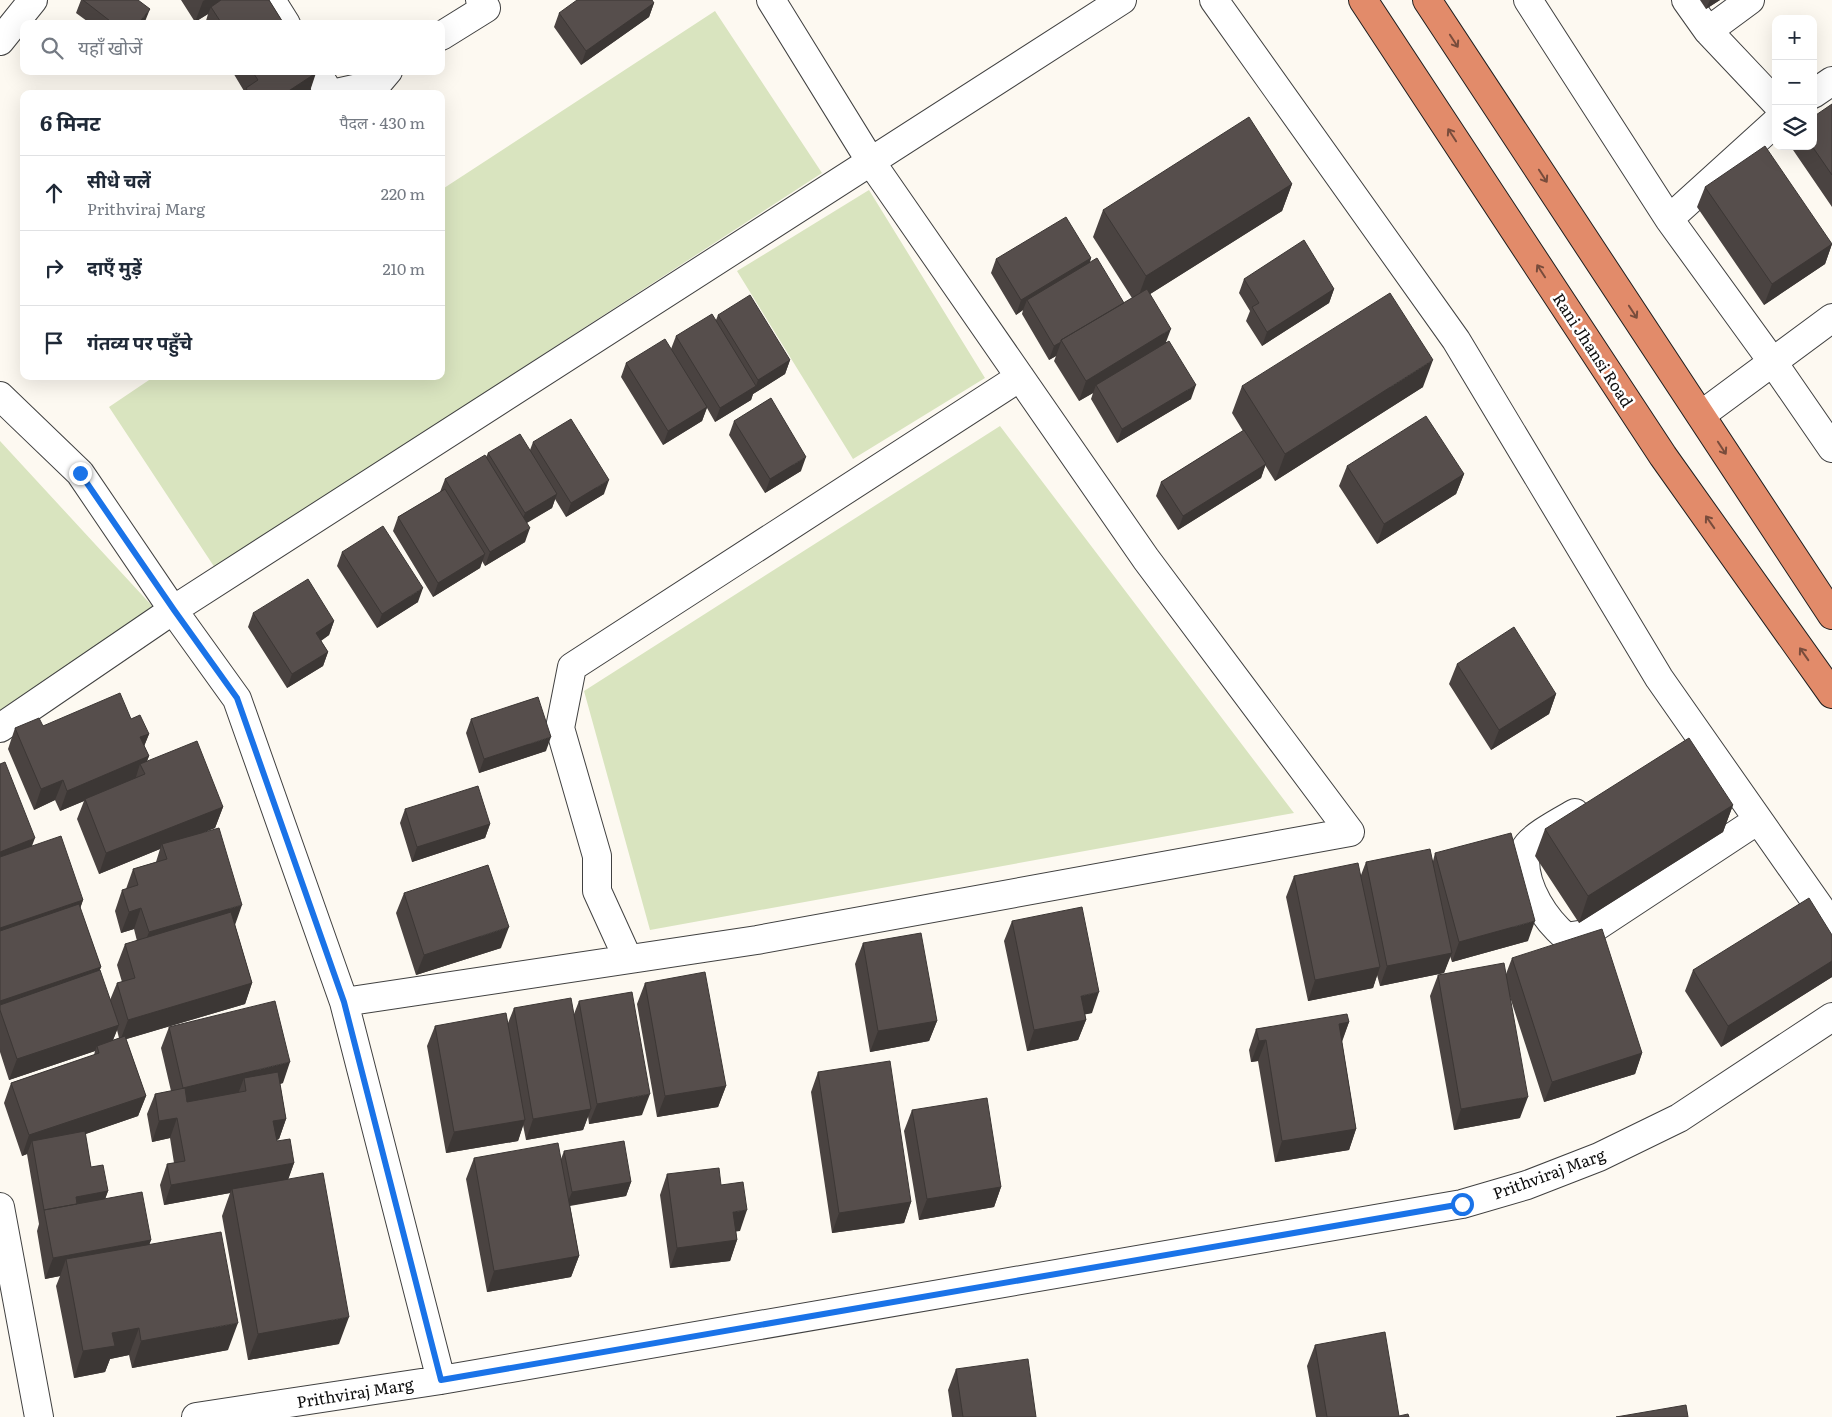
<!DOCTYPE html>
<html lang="hi">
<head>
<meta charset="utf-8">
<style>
	:root { --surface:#fff; --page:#f6f6f7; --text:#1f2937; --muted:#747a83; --line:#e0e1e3 }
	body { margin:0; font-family:Literata,"Noto Sans Devanagari",serif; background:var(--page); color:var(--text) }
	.controls { position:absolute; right:15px; top:15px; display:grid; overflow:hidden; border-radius:10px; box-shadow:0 5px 20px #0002 }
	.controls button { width:45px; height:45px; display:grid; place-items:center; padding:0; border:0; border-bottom:1px solid var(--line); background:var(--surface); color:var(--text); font:25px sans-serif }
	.stop { position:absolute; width:15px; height:15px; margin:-11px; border:4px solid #1a73e8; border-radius:50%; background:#fff }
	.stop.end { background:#1a73e8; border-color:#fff; box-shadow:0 1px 5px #0008 }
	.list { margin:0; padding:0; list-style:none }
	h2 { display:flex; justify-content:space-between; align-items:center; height:65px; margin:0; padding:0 20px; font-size:21px }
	h2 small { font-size:16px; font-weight:400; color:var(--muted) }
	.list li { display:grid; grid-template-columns:32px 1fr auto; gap:15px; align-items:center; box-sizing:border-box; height:75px; padding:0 20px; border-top:1px solid var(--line) }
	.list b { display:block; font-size:19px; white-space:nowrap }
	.list p { margin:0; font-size:16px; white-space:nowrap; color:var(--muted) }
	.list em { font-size:16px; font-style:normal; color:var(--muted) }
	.icon { flex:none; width:28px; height:28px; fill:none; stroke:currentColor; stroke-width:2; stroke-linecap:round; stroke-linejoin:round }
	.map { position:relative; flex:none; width:1832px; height:1417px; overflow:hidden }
	.search { position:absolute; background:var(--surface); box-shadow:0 5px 20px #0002; left:20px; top:20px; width:425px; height:55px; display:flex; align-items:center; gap:12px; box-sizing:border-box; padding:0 18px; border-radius:10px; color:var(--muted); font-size:19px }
	.panel { position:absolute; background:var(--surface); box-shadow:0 5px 20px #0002; left:20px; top:90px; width:425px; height:290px; border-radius:10px }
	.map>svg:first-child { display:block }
</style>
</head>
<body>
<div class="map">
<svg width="1832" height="1417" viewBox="0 0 1832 1417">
	<rect width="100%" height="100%" fill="#fdf9f1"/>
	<path fill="#d9e4bf" d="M715 11 822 173 215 568 109 407 155 376H441V190Z
		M869 190 985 378 853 459 737 271Z
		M1000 426 1294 813 650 930 584 691Z
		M0 441 154 608 0 731Z"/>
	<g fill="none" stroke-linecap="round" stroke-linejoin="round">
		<defs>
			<path id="minor" d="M271 0 286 24
				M1214 0 1456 340 1659 678 1832 925
				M1528 0 1669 219 1776 122
				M1686 0 1708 31 1776 103
				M1708 31 1750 0
				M441 36 486 8 480 0
				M0 41 33 0
				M316 71 330 94
				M332 94 377 84 388 71
				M1813 94 1832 81
				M1669 219 1772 361 1832 448
				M0 396 80 473 173 610 237 699 344 1002 441 1380
				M1701 415 1832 318
				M0 728 173 610 1122 0
				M1575 813C1563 820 1530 837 1525 849 1524 852 1525 857 1525 860 1525 889 1545 919 1566 937L1585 934 1758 820
				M628 959 597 891V856L560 728 572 667 1020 377
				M344 1002 757 940 1350 832 1146 559 871 162 771 0
				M0 1207 39 1417
				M196 1417 441 1380 1462 1204 1527 1185 1599 1157 1679 1118 1832 1017"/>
			<path id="highway" d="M1363 0 1663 456 1832 694
				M1427 0 1832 615"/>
		</defs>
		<use href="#minor" stroke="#414141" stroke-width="30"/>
		<use href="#highway" stroke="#1f1f1f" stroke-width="30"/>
		<use href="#minor" stroke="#fff" stroke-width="28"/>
		<use href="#highway" stroke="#e28b6a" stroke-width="28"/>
	</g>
	<path fill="#4a4341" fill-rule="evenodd" d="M81 0H138L144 23V24H91L76 13Z
		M181 0H269L284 24H205L208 14 195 22Z
		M1700 0H1720L1706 9Z
		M654 3 649 17 581 65 554 27 559 13Z
		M232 71H315L309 94H243L244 91Z
		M1832 104V207L1791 147 1792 146H1813Z
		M1292 184 1282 211 1150 294 1166 342 1191 399 1117 443 1091 399 1093 393 1079 401 1054 361 1056 356 1049 360 1022 314 1023 310 1016 315 991 273 996 259 1091 258 1090 262 1124 303 1132 298 1093 237 1103 210Z
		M1705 187 1832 244 1825 264 1764 305 1697 207Z
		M1244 279 1334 289 1329 303 1262 346 1246 321 1250 311 1239 293Z
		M718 315 790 360 785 374 753 394 751 400 715 422 707 408 702 421 663 445 621 377 626 363 671 349 676 336 716 320Z
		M1242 386 1423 387 1275 481 1265 465 1261 478 1178 530 1156 496 1161 482 1243 431 1232 413Z
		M734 421 801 471 765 493 729 435Z
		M533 442 604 494 566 517 555 499 552 508 527 523 525 542 485 566 482 561 480 568 433 597 393 531 398 517 440 492 445 479 486 457 488 453 530 450Z
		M1347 466 1464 474 1456 494 1377 544 1339 486Z
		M342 552 418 602 377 628 337 566Z
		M253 613 334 621 329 635 321 641 328 652 323 666 287 688 248 627Z
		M1457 664 1556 694 1549 714 1491 750 1449 684Z
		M131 719 149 734 144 746 149 756 147 761 223 807 215 828 202 833 235 925 252 983 245 1004 126 1039 146 1096 138 1116 85 1134 91 1167 108 1191 105 1199 151 1240 149 1245 228 1350 132 1368 129 1355 110 1359 105 1372 74 1378 56 1286 60 1276 45 1279 37 1231 39 1224 27 1154 22 1156 4 1103 11 1083 94 1055 95 1051 9 1080 0 1052V764L32 846 83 900 80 908 101 967 99 971 110 1000 117 983 122 982 117 965 125 944 137 941 134 929 121 933 115 911 122 890 126 889 133 869 156 862 160 849 99 874 77 819 84 801 60 811 55 800 34 810 8 749 15 728ZM117 1030 119 1038 113 1040Z
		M471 719 546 751 479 773 466 733Z
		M1733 805 1723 832 1579 923 1535 856 1545 829Z
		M405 809 490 824 485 838 412 862 400 823Z
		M1435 853 1528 941 1452 962 1450 956 1444 973 1380 986 1377 975 1373 988 1308 1001 1286 897 1294 876 1361 875 1366 862 1433 861Z
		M404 893 501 948 416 975 396 913Z
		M1012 921 1092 1013 1085 1014 1086 1020 1078 1040 1027 1051 1004 941Z
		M1832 935V977L1721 1047 1685 991 1693 970Z
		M863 943 937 1021 929 1041 870 1052 855 964Z
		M1512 958 1642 1053 1635 1074 1544 1102 1510 997 1520 1118 1454 1130 1430 996 1438 975 1506 974Z
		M645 983 726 1086 718 1107 657 1117 637 1004Z
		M579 1001 642 1115 589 1124 588 1116 583 1130 526 1140 523 1125 518 1141 446 1153 427 1046 435 1026 508 1023 514 1008 574 1014Z
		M1349 1022 1342 1042 1356 1129 1349 1150 1275 1162 1258 1061 1251 1062 1249 1050 1256 1029Z
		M169 1027 283 1083 280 1084 286 1119 279 1139 277 1140V1141L294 1163 288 1179 339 1344 248 1360 222 1216 230 1193 164 1205 160 1185 167 1164 174 1163 170 1138 152 1142 147 1114 155 1094 171 1091 161 1048Z
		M818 1072 911 1202 904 1223 832 1233 811 1092Z
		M912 1110 1001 1187 994 1207 919 1220 904 1131Z
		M564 1151 631 1182 626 1196 570 1206 579 1256 571 1277 487 1292 466 1179 474 1158 561 1159Z
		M667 1174 721 1185 740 1231H736L737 1240 730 1261 670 1268 660 1195Z
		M1315 1345 1399 1416 1409 1417H1316L1307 1366Z
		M956 1369 1036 1417H952L948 1390Z"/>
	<path fill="#3c3735" d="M205 0H230L211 7 208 14 195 22 203 1Z
		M1710 0H1720L1706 9Z
		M654 3 649 17 581 65 586 51Z
		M150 9 144 24H138Z
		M316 73 309 94H284Z
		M1292 184 1282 211 1136 303 1146 276Z
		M1832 244 1825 264 1764 305 1772 284Z
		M1091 258 1086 272 1027 300 1023 310 1016 315 1021 300Z
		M1334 289 1329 303 1262 346 1267 332Z
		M1171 329 1163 350 1096 385 1093 393 1079 401 1086 381Z
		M1061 342 1056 356 1049 360 1054 346Z
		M790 360 785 374 753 394 751 400 715 422 720 408 756 386 758 380Z
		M1433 360 1423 387 1275 481 1285 454Z
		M1196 385 1191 399 1117 443 1122 429Z
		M707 407 702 421 663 445 668 431Z
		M806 457 801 471 765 493 770 479Z
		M1266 464 1261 478 1178 530 1183 516Z
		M1464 474 1456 494 1377 544 1384 524Z
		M609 480 604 494 566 517 571 503Z
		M557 494 552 508 519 527 525 513Z
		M530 528 525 542 485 566 490 552Z
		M485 554 480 568 433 597 438 583Z
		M423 588 418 602 377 628 382 614Z
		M334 621 329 635 311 647 316 633Z
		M328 652 323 666 287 688 292 674Z
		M1556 694 1549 714 1491 750 1499 730Z
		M149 734 141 754 140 737Z
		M551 737 546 751 479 773 484 759Z
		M149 756 143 771 140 764 135 780 85 799 84 801 60 811 67 791Z
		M63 780 55 800 34 810 41 789Z
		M1733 805 1723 832 1579 923 1588 896Z
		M223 807 215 828 163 848 162 844 160 849 99 874 106 853Z
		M490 824 485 838 412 862 417 847Z
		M35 838 27 859 0 870V852Z
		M83 900 76 921 0 946V928Z
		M242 905 235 925 141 953 149 932Z
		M141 908 134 929 121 933 129 912Z
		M1535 921 1528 941 1452 962 1459 942Z
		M509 927 501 948 416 975 424 955Z
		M1452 953 1444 973 1380 986 1387 966Z
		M1832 961V977L1721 1047 1728 1026Z
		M101 967 93 987 0 1010V1001Z
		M1380 967 1373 988 1308 1001 1315 980Z
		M252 983 245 1004 120 1041 128 1020Z
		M1099 992 1092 1013 1073 1017 1081 996Z
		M1086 1020 1078 1040 1027 1051 1034 1030Z
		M937 1021 929 1041 870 1052 878 1031Z
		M1349 1022 1341 1043 1339 1024Z
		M119 1025 111 1045 97 1046 95 1051 9 1080 17 1059Z
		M1266 1040 1258 1061 1251 1062 1259 1041Z
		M1642 1053 1635 1074 1544 1102 1552 1082Z
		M290 1062 283 1083 246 1092 244 1078 238 1094 176 1109 183 1088Z
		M726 1086 718 1107 657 1117 665 1096Z
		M650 1094 642 1115 589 1124 597 1104Z
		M146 1096 138 1116 34 1152 32 1141 27 1154 22 1156 29 1135Z
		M1528 1097 1520 1118 1454 1130 1461 1109Z
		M591 1109 583 1130 526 1140 533 1119Z
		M177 1118 170 1138 152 1142 159 1121Z
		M286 1119 279 1139 266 1142 273 1121Z
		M525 1120 518 1141 446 1153 454 1132Z
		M1356 1129 1349 1150 1275 1162 1282 1141Z
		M294 1163 287 1183 232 1189 230 1193 164 1205 171 1185Z
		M631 1182 626 1196 566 1206 572 1192Z
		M1001 1187 994 1207 919 1220 927 1199Z
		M108 1191 103 1205 73 1219 76 1197Z
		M911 1202 904 1223 832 1233 839 1213Z
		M747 1210 740 1231 726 1233 733 1212Z
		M151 1240 143 1261 66 1259 60 1276 45 1279 53 1258Z
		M737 1240 730 1261 670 1268 677 1248Z
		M579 1256 571 1277 487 1292 494 1271Z
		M349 1317 339 1344 248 1360 258 1334Z
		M238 1323 228 1350 132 1368 141 1341Z
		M139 1328 129 1355 110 1359 105 1372 74 1378 83 1351 112 1333Z"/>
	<path fill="#564e4c" stroke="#3c3735" d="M83 0H138L150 9 138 24H114Z
		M221 0H269L284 24H222L211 7Z
		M577 0H652L654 3 586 51 559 13Z
		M252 71H315L316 73 284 94H249L246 88 258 80Z
		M1832 104V175L1812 146H1813V117Z
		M1249 117 1292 184 1146 276 1103 210Z
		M1765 146 1832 244 1772 284 1705 187Z
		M1066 217 1091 258 1021 300 996 259Z
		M1304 240 1334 289 1267 332 1252 307 1259 303 1244 279Z
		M1097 258 1124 303 1061 340V342L1054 346 1027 300Z
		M1147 289 1171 329 1086 381 1061 340Z
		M1390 293 1433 360 1285 454 1242 386Z
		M750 295 790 360 758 380 718 315Z
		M712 314 756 386 720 408 676 336Z
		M665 339 707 407 668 431 626 363Z
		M1169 341 1196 385 1122 429 1096 385Z
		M771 398 806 457 770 479 734 421Z
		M1426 416 1464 474 1384 524 1347 466Z
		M571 419 609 480 571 503 533 442Z
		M1244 430 1266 464 1183 516 1161 482Z
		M520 434 557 494 525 513 488 453Z
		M485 455 530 528 490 552 445 479Z
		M445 489 485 554 438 583 398 517Z
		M383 526 423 588 382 614 342 552Z
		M308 579 334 621 316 633 328 652 292 674 253 613Z
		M1514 627 1556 694 1499 730 1457 664Z
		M120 693 131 719 140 715 149 734 140 737 149 756 67 791 63 780 41 789 15 728 39 718 43 726Z
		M538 697 551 737 484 759 471 719Z
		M1689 738 1733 805 1588 896 1545 829Z
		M197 741 223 807 106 853 85 799 145 774 140 764Z
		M5 762 35 838 0 852V764Z
		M478 786 490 824 417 847 405 809Z
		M219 828 242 905 149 932 141 908 129 912 122 890 138 885 133 869 167 859 162 844Z
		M1511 833 1535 921 1459 942 1435 853Z
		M61 836 83 900 0 928V857Z
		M1430 849 1452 953 1387 966 1366 862Z
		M1358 863 1380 967 1315 980 1294 876Z
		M488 865 509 927 424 955 404 893Z
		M1809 898 1832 935V961L1728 1026 1693 970Z
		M79 904 101 967 0 1001V931Z
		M1082 907 1099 992 1081 996 1086 1020 1034 1030 1012 921Z
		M231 912 252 983 128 1020 117 983 135 978 125 944Z
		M1602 929 1642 1053 1552 1082 1512 958Z
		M921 933 937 1021 878 1031 863 943Z
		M1504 963 1528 1097 1461 1109 1438 975Z
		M100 970 119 1025 17 1059 0 1010V1005Z
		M705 972 726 1086 665 1096 645 983Z
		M632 992 650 1094 597 1104 579 1001Z
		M571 998 591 1109 533 1119 514 1008Z
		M275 1001 290 1062 183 1088 169 1027Z
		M506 1013 525 1120 454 1132 435 1026Z
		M1347 1014 1349 1022 1339 1024 1356 1129 1282 1141 1266 1040 1259 1041 1256 1029Z
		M125 1036 146 1096 29 1135 11 1083 99 1053 97 1046Z
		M890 1061 911 1202 839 1213 818 1072Z
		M278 1072 286 1119 273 1121 277 1141 290 1139 294 1163 171 1185 167 1164 185 1161 177 1118 159 1121 155 1094 185 1088 187 1102 246 1091 244 1078Z
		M987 1098 1001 1187 927 1199 912 1110Z
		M85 1131 91 1167 103 1165 108 1191 76 1197 77 1204 44 1210 32 1141Z
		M624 1141 631 1182 572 1192 564 1151Z
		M558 1143 579 1256 494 1271 474 1158Z
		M719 1168 721 1185 743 1182 747 1210 733 1212 737 1240 677 1248 667 1174Z
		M323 1173 349 1317 258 1334 232 1189Z
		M142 1192 151 1240 53 1258 44 1210Z
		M221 1232 238 1323 141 1341 139 1328 112 1333 115 1346 83 1351 66 1259Z
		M1385 1332 1399 1416 1408 1414 1409 1417H1327L1315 1345Z
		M1028 1359 1036 1417H963L956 1369Z
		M1686 1405 1688 1417H1616Z"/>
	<defs><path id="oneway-shaft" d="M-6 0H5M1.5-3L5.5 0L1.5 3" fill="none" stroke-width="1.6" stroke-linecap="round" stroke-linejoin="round" transform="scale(1.25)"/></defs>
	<g stroke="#784c3c">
		<use href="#oneway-shaft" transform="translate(1454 41) rotate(57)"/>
		<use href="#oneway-shaft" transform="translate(1452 135) rotate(-123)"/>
		<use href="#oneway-shaft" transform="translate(1543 176) rotate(57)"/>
		<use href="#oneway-shaft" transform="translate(1541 271) rotate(-123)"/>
		<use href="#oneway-shaft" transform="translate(1633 312) rotate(57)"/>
		<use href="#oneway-shaft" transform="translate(1722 448) rotate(57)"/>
		<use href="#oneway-shaft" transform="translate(1710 522) rotate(-125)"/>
		<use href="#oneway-shaft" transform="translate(1804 654) rotate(-125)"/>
	</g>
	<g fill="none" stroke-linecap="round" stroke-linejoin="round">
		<path stroke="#1a73e8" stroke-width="6" d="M80 473 174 610 237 698 344 1002 441 1380 1462 1204"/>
	</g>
	<g text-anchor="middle" stroke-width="5" stroke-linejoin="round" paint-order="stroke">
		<g font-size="16" fill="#0e0e0e" stroke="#fff">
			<text transform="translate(1593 350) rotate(57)" y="6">Rani Jhansi Road</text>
			<text transform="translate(1549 1174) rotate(-20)" y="6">Prithviraj Marg</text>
			<text transform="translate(355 1393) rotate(-9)" y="6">Prithviraj Marg</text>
		</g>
	</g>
</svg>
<div class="controls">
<button>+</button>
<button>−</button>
<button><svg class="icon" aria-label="layers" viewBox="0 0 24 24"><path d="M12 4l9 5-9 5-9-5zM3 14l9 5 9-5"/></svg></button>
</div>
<div class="stop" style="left:1462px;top:1204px"></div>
<div class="stop end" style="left:80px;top:473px"></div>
<div class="search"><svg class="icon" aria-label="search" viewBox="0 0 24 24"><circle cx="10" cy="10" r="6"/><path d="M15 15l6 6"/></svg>यहाँ खोजें</div>
<section class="panel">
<h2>6 मिनट<small>पैदल · 430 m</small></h2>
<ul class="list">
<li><svg class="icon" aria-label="ahead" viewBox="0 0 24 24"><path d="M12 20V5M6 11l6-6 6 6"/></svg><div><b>सीधे चलें</b><p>Prithviraj Marg</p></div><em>220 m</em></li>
<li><svg class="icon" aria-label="right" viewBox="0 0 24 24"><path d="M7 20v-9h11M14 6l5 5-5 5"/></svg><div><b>दाएँ मुड़ें</b></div><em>210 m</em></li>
<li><svg class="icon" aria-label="arrive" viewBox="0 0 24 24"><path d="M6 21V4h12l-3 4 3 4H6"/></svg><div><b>गंतव्य पर पहुँचे</b></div></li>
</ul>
</section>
</div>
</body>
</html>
